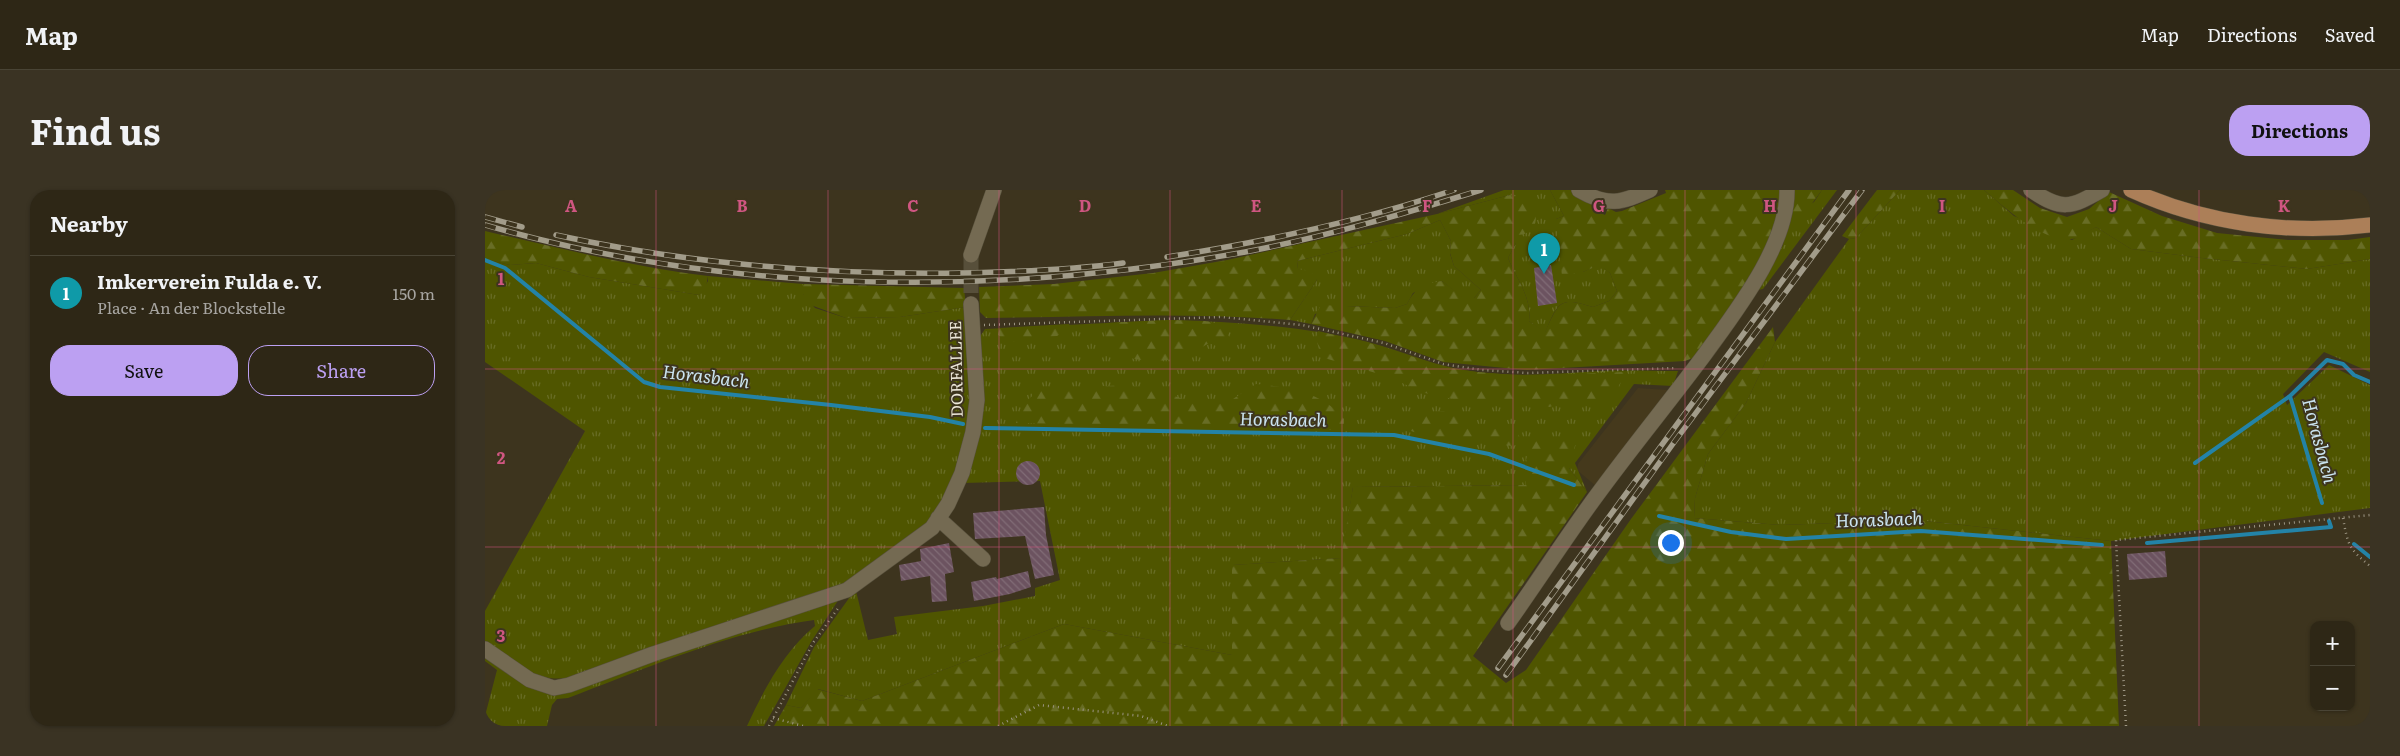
<!DOCTYPE html>
<html lang="en">
<head>
<meta charset="utf-8">
<style>
	:root { --surface:#2e2716; --page:#3a3323; --text:#f1f3f6; --muted:#a7a5a1; --line:#494435; --accent:#bca0f2 }
	body { margin:0; font-family:Literata,serif; background:var(--page); color:var(--text) }
	.controls { position:absolute; right:15px; bottom:15px; display:grid; overflow:hidden; border-radius:10px; box-shadow:0 1px 4px #0004 }
	.controls button { width:45px; height:45px; display:grid; place-items:center; padding:0; border:0; border-bottom:1px solid var(--line); background:var(--surface); color:var(--text); font:25px sans-serif }
	.you { position:absolute; left:1185px; top:352px; width:18px; height:18px; margin:-12px; border:4px solid #fff; border-radius:50%; background:#1a73e8; box-shadow:0 0 0 8px #1a73e833 }
	.badge { display:grid; place-items:center; width:32px; height:32px; border-radius:50%; background:var(--accent); color:#fff; font-size:16px; font-weight:700 }
	.pin { position:absolute; translate:-50% -41px; filter:drop-shadow(0 1px 2px #0008) }
	.pin::after { content:''; position:absolute; top:26px; width:18px; height:15px; background:inherit; clip-path:polygon(0 0,100% 0,50% 100%) }
	.list { margin:0; padding:0; list-style:none }
	h2 { display:flex; justify-content:space-between; align-items:center; height:65px; margin:0; padding:0 20px; font-size:21px }
	h2 small { font-size:16px; font-weight:400; color:var(--muted) }
	.list li { display:grid; grid-template-columns:32px 1fr auto; gap:15px; align-items:center; box-sizing:border-box; height:75px; padding:0 20px; border-top:1px solid var(--line) }
	.list b { display:block; font-size:19px; white-space:nowrap }
	.list p { margin:0; font-size:16px; white-space:nowrap; color:var(--muted) }
	.list em { font-size:16px; font-style:normal; color:var(--muted) }
	.actions { display:flex; gap:10px; padding:15px 20px }
	.actions a { flex:1; padding:11px 0; border:1px solid var(--accent); border-radius:20px; text-align:center; font-size:18px; color:var(--accent) }
	.actions .main { background:var(--accent); color:#111 }
	.map { position:relative; flex:none; width:1885px; height:536px; overflow:hidden; border-radius:20px }
	header { display:flex; align-items:center; gap:30px; box-sizing:border-box; height:70px; padding:0 25px; background:var(--surface); border-bottom:1px solid var(--line) }
	header strong { font-size:24px }
	nav { display:flex; gap:28px; margin-inline-start:auto; font-size:18px }
	.intro { display:flex; align-items:center; justify-content:space-between; box-sizing:border-box; height:120px; padding:0 30px }
	h1 { margin:0; font-size:35px }
	.button { padding:12px 22px; border-radius:20px; background:var(--accent); color:#111; font-size:18px; font-weight:700 }
	main { display:flex; gap:30px; padding:0 30px }
	aside { flex:1; background:var(--surface); border-radius:20px; box-shadow:0 1px 4px #0004 }
	.map>svg:first-child { display:block }
</style>
</head>
<body>
<header>
<strong>Map</strong>
<nav><a>Map</a><a>Directions</a><a>Saved</a></nav>
</header>
<div class="intro"><h1>Find us</h1><a class="button">Directions</a></div>
<main>
<aside>
<h2>Nearby<small></small></h2>
<ul class="list">
<li><span class="badge" style="background:#0f9aa8">1</span><div><b>Imkerverein Fulda e. V.</b><p>Place · An der Blockstelle</p></div><em>150 m</em></li>
</ul>
<div class="actions"><a class="main">Save</a><a>Share</a></div>
</aside>
<div class="map">
<svg width="1885" height="536" viewBox="0 0 1885 536">
	<defs>
		<pattern id="grass-tufts" width="24" height="20" patternUnits="userSpaceOnUse" patternTransform="scale(1.25)"><rect width="24" height="20" fill="#4f5500"/><path d="M3 7l-1-3M5 7V3M7 7l1-3M15 17l-1-3M17 17v-4M19 17l1-3" fill="none" stroke="#686d25"/></pattern>
		<pattern id="forest-firs" width="22" height="20" patternUnits="userSpaceOnUse" patternTransform="scale(1.25)"><rect width="22" height="20" fill="#4f5500"/><path d="M5 1l3.5 6h-7zM16 11l3.5 6h-7z" fill="#686d25"/></pattern>
		<pattern id="building-back-hatch" width="6" height="6" patternUnits="userSpaceOnUse" patternTransform="scale(1.25)"><rect width="6" height="6" fill="#6c5360"/><path d="M-1 5l2 2M0 0l6 6M5-1l2 2" fill="none" stroke="#816c76"/></pattern>
	</defs>
	<rect width="100%" height="100%" fill="#3d341e"/>
	<path fill="#45391c" d="M1153 198 1199 201 1118 302 1092 280 1093 274Z"/>
	<path fill="url(#grass-tufts)" d="M1019 0H1065L1079 26 1071 29 1098 82 1114 74 1125 83 1132 101 1124 111 1108 117C1074 106 1073 112 1060 143L1044 131C1047 107 1031 88 1023 68L1031 53 1025 5 952 24Z
		M1337 0H1352L1278 99 1273 100 1298 55 1302 29 1329 12Z
		M1415 0H1499L1529 26 1587 50 1611 37 1646 59 1717 68 1822 79 1885 69V182L1839 162 1798 204 1802 215 1844 175 1885 195V318L1626 351 1431 330 1296 335 1209 328 1210 308 1223 264 1261 213 1290 152 1364 49 1371 48Z
		M955 30 966 51 965 64 969 76 996 100 989 108 979 109 957 91 928 103 922 114 910 118 862 116 830 124 826 134 805 130 832 90 813 79 812 71 922 44Z
		M0 69 25 75 51 73 104 87 214 105 223 91V86L318 94V104L330 118 361 128 415 127 481 117 486 197 485 243 458 312 443 335 363 391 348 399 89 488C47 492 33 476 0 454V421L100 241 0 172Z
		M683 130C751 132 817 136 883 152 920 162 954 178 992 182 1034 187 1073 184 1114 181 1140 180 1167 181 1193 181L1188 196 1149 194 1090 273 1102 302 1084 278 1041 270 1042 295 868 297 857 368 748 375 747 465 579 434 377 511 333 499 316 518 301 515 329 457 367 404 371 401 383 450 412 444 409 427 498 416 550 406V398L575 390 555 291 478 293 494 148 500 139Z
		M356 406 326 452 279 536H262C278 501 299 461 330 436L329 430C246 441 162 478 83 508L72 509 67 515 62 536H0V526L12 480 0 471V465L59 502Z"/>
	<path fill="url(#forest-firs)" d="M1065 0H1090L1114 15 1112 21 1120 25 1123 18 1131 22 1137 21 1181 3 1180 0H1296L1289 42 1266 93 1208 168 1200 171 1042 180 958 172 900 151 826 134 836 115 910 118 922 114C930 98 939 94 957 91L979 108H989L996 100 969 76 965 63 966 51 955 30 922 44 812 71 813 79 825 81 832 90 805 130C703 122 602 127 501 128L495 122 494 97 569 94 668 83 742 70 952 24 1025 5 1040 9 1049 14C1053 30 1052 44 1032 45L1031 53 1023 68C1031 88 1047 107 1044 131L1060 142C1074 112 1074 106 1108 117L1124 111 1132 101 1125 83 1114 75 1098 82 1077 86 1071 29 1079 26Z
		M1308 0H1337L1317 27 1308 32 1302 29Z
		M1392 0H1415L1371 48 1364 49 1357 46Z
		M1499 0H1528L1555 18 1582 27 1604 19 1624 2 1677 26 1732 43 1803 50H1863L1885 47V69L1822 79 1717 68 1646 59 1611 37C1604 41 1594 49 1586 49 1557 52 1520 18 1499 0Z
		M0 41C74 58 148 77 223 86L221 97 214 105 104 87 51 73 25 75 0 69Z
		M318 94 479 98 481 117 415 127 361 128 323 114 318 104Z
		M683 130 720 131 740 135 746 154 736 158 724 153C715 158 706 164 697 167 680 173 635 173 624 156 620 150 621 140 621 133Z
		M584 134 585 138 572 146 523 152 513 145 514 138Z
		M1288 137 1290 152 1261 213 1223 264 1210 308 1209 328 1296 335 1431 330 1626 351 1634 536H289L301 515 316 518 332 499 377 511 579 434 747 465V375L856 368 868 297 1041 295V270L1048 246 1091 252 1084 278 1102 302 988 466 1021 493 1041 480 1146 329Z
		M833 141 896 156 958 177 992 182 1042 186 1141 182 1129 205 1111 214H1098L1086 211 1064 217 1053 213 1016 215 1002 210 982 212 940 203 901 186 836 167 831 148Z
		M771 194C804 197 838 202 859 229V240L531 233C535 217 545 205 560 197L597 201 606 197 640 195 664 198 711 213H732L748 209Z
		M961 221C975 225 989 240 1004 240 1010 240 1017 235 1023 234L1031 240 1035 248 1029 256 1015 255 1007 247H993L969 251 951 249 923 240 920 234C931 223 945 222 961 221Z"/>
	<g fill="none" stroke-linecap="round" stroke-linejoin="round">
		<path stroke="#2383a7" stroke-width="4" d="M0 70 20 78 159 192 175 197 346 215 445 227 478 234
			M500 238 909 245 1004 264 1089 295
			M1710 273 1805 206
			M1837 313 1805 206 1842 170 1858 174 1869 185 1885 192
			M1174 326 1246 342 1301 349 1436 341 1617 355
			M1662 353 1846 337 1844 331
			M1869 354 1885 367"/>
	</g>
	<path fill="url(#building-back-hatch)" d="M1066 75 1072 113 1053 116 1049 78Z
		M531 283a12 12 0 1 1 24 0a12 12 0 1 1-24 0Z
		M559 317 561 345 569 385 550 389 540 346 490 349 488 323Z
		M464 353 469 382 460 384 462 411 447 412 445 386 416 391 414 375 436 371 435 359Z
		M1680 361 1682 387 1644 390 1642 364Z
		M543 381 546 397 525 404 489 411 486 392 511 387 512 389Z"/>
	<g fill="none" stroke-linecap="round" stroke-linejoin="round">
		<path stroke="#574f3a" stroke-width="15" stroke-dasharray="15 8" stroke-linecap="butt" d="M486 65V114"/>
		<defs>
			<path id="minor" d="M1094 0C1123 17 1136 13 1165 0
				M1546 0C1577 21 1585 18 1617 0
				M486 65 509 0
				M453 328 498 369
				M1023 433C1053 391 1081 347 1112 305 1147 257 1185 211 1220 164 1251 121 1303 55 1302 0
				M0 459 45 490 69 498 84 495 168 464 362 400 447 338 463 314 477 283 488 242 492 210 486 114"/>
			<path id="major" d="M1646 0C1721 34 1804 45 1885 35"/>
		</defs>
		<use href="#minor" stroke="#58513d" stroke-width="16"/>
		<use href="#major" stroke="#58513d" stroke-width="16"/>
		<path stroke="#9d9684" stroke-width="2.5" stroke-dasharray="1 4" stroke-linecap="butt" d="M499 135 736 127 817 135 899 153 958 174 997 180 1043 183 1192 178
			M1858 328C1863 355 1863 358 1885 376
			M288 528 318 536
			M284 536 328 453 354 417
			M513 536 554 515 656 526 683 536
			M1641 536 1631 350 1885 325"/>
		<use href="#minor" stroke="#746a52" stroke-width="15"/>
		<use href="#major" stroke="#ac7f58" stroke-width="15"/>
		<defs>
			<path id="rail" d="M0 27 37 37
				M0 35C243 105 513 107 760 62 840 47 918 24 996 0
				M71 45C204 74 339 85 475 83 529 82 584 80 638 73
				M682 67C779 52 876 31 969 0
				M1013 478 1364 0
				M1021 485 1190 251 1377 0"/>
		</defs>
		<use href="#rail" stroke="#a29c8a" stroke-width="5.5"/>
		<use href="#rail" stroke="#3d341e" stroke-width="4" stroke-dasharray="11" stroke-linecap="butt"/>
	</g>
	<path fill="none" stroke="#cf5681" stroke-width="1" stroke-opacity="0.55" d="M171 0V536M343 0V536M514 0V536M685 0V536M857 0V536M1028 0V536M1200 0V536M1371 0V536M1542 0V536M1714 0V536M0 179H1885M0 357H1885"/>
	<g text-anchor="middle" stroke-width="4" stroke-linejoin="round" paint-order="stroke">
		<g font-size="16" fill="#ece7d9" stroke="#3d341e">
			<text transform="translate(471 179) rotate(-91)" y="6">DORFALLEE</text>
		</g>
		<g font-size="18" font-style="italic" fill="#cae3ef" stroke="#3d341e">
			<text transform="translate(221 187) rotate(7)" y="6">Horasbach</text>
			<text transform="translate(798 230) rotate(1)" y="6">Horasbach</text>
			<text transform="translate(1834 251) rotate(75)" y="6">Horasbach</text>
			<text transform="translate(1394 330) rotate(-2)" y="6">Horasbach</text>
		</g>
	</g>
	<g font-size="16" text-anchor="middle" font-weight="bold" fill="#cf5681" stroke="#3d341e" stroke-width="4" stroke-linejoin="round" paint-order="stroke">
		<text x="86" y="22">A</text>
		<text x="257" y="22">B</text>
		<text x="428" y="22">C</text>
		<text x="600" y="22">D</text>
		<text x="771" y="22">E</text>
		<text x="942" y="22">F</text>
		<text x="1114" y="22">G</text>
		<text x="1285" y="22">H</text>
		<text x="1457" y="22">I</text>
		<text x="1628" y="22">J</text>
		<text x="1799" y="22">K</text>
		<text x="16" y="95">1</text>
		<text x="16" y="274">2</text>
		<text x="16" y="452">3</text>
	</g>
</svg>
<div class="controls">
<button>+</button>
<button>−</button>
</div>
<div class="you"></div>
<div class="pin badge" style="left:1059px;top:84px;background:#0f9aa8">1</div>
</div>
</main>
</body>
</html>
